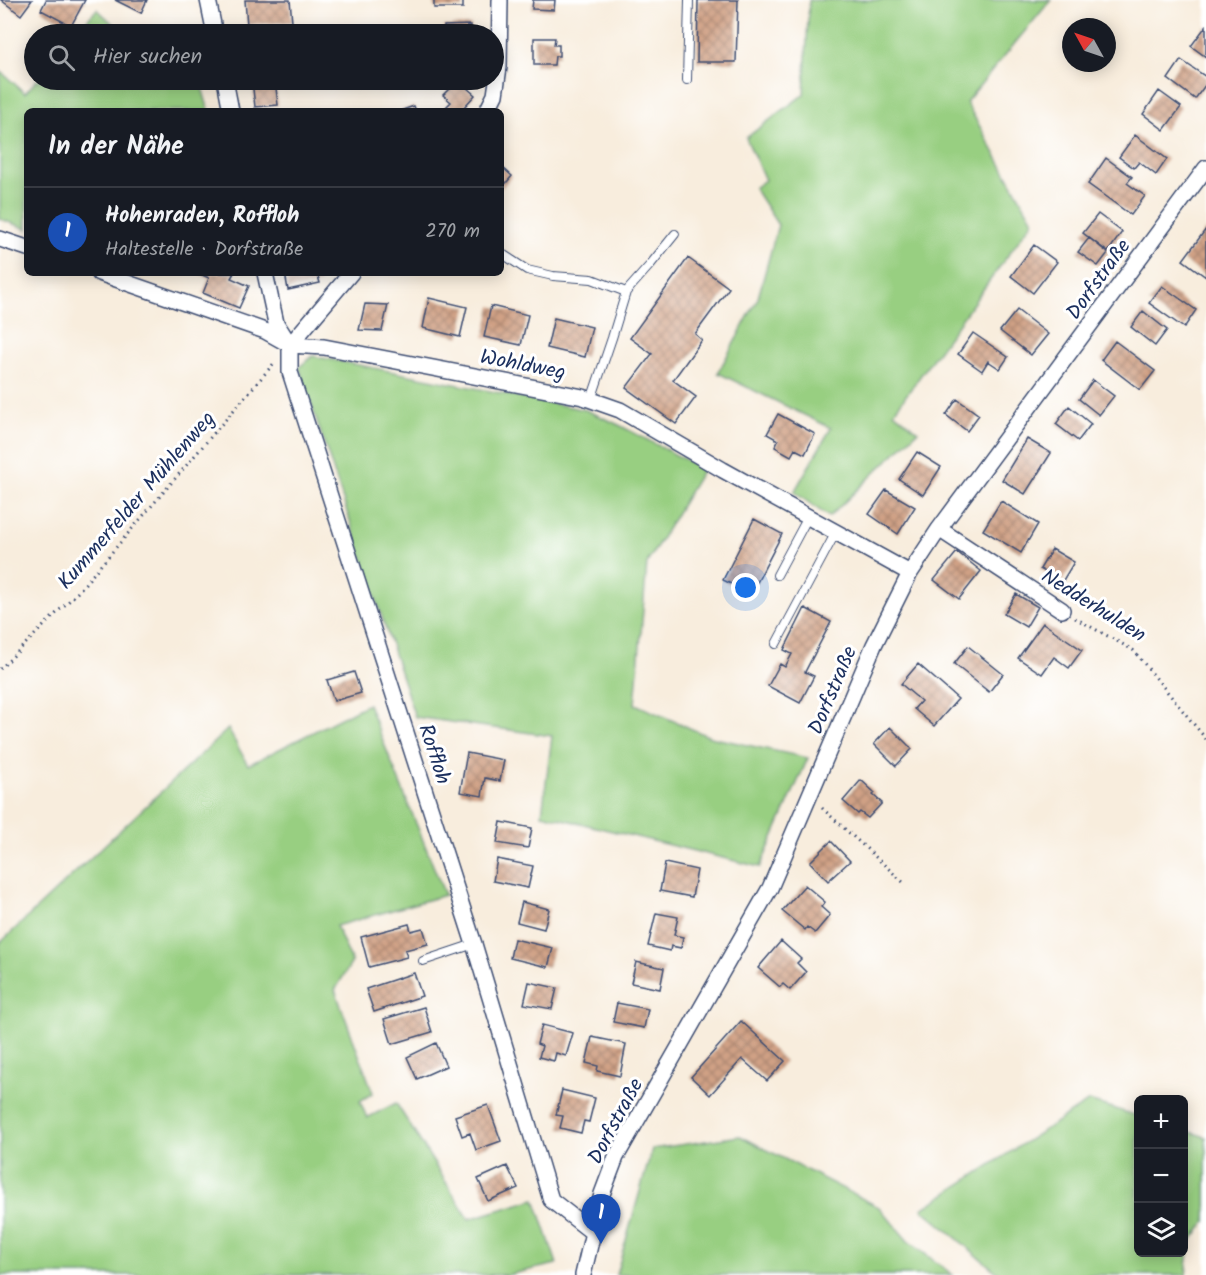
<!DOCTYPE html>
<html lang="de">
<head>
<meta charset="utf-8">
<style>
	:root { --surface:#171b24; --page:#20242c; --text:#f1f3f6; --muted:#9ea1a6; --line:#363941; --accent:#ea580c }
	body { margin:0; font-family:Kalam,sans-serif; background:var(--page); color:var(--text) }
	.controls { position:absolute; right:18px; bottom:18px; display:grid; overflow:hidden; border-radius:9px; box-shadow:0 3px 15px #0003 }
	.controls button { width:54px; height:54px; display:grid; place-items:center; padding:0; border:0; border-bottom:2px solid var(--line); background:var(--surface); color:var(--text); font:30px sans-serif }
	.compass { position:absolute; left:1062px; top:18px; width:54px; height:54px; border-radius:50%; background:var(--surface); box-shadow:0 3px 15px #0003; rotate:310deg }
	.you { position:absolute; left:746px; top:588px; width:21px; height:21px; margin:-15px; border:4px solid #fff; border-radius:50%; background:#1a73e8; box-shadow:0 0 0 9px #1a73e833 }
	.badge { display:grid; place-items:center; width:39px; height:39px; border-radius:50%; background:var(--accent); color:#fff; font-size:20px; font-weight:700 }
	.pin { position:absolute; translate:-50% -50px; filter:drop-shadow(0 2px 3px #0008) }
	.pin::after { content:''; position:absolute; top:32px; width:21px; height:18px; background:inherit; clip-path:polygon(0 0,100% 0,50% 100%) }
	.list { margin:0; padding:0; list-style:none }
	h2 { display:flex; justify-content:space-between; align-items:center; height:78px; margin:0; padding:0 24px; font-size:26px }
	h2 small { font-size:20px; font-weight:400; color:var(--muted) }
	.list li { display:grid; grid-template-columns:39px 1fr auto; gap:18px; align-items:center; box-sizing:border-box; height:90px; padding:0 24px; border-top:2px solid var(--line) }
	.list b { display:block; font-size:22px; white-space:nowrap }
	.list p { margin:0; font-size:20px; white-space:nowrap; color:var(--muted) }
	.list em { font-size:20px; font-style:normal; color:var(--muted) }
	.icon { flex:none; width:33px; height:33px; fill:none; stroke:currentColor; stroke-width:2; stroke-linecap:round; stroke-linejoin:round }
	.map { position:relative; flex:none; width:1206px; height:1275px; overflow:hidden }
	.search { position:absolute; background:var(--surface); box-shadow:0 3px 15px #0003; left:24px; top:24px; width:480px; height:66px; display:flex; align-items:center; gap:15px; box-sizing:border-box; padding:0 21px; border-radius:33px; color:var(--muted); font-size:22px }
	.panel { position:absolute; background:var(--surface); box-shadow:0 3px 15px #0003; left:24px; top:108px; width:480px; height:168px; border-radius:9px }
	.map>svg:first-child { display:block }
</style>
</head>
<body>
<div class="map">
<svg width="1206" height="1275" viewBox="0 0 1206 1275">
	<defs>
		<pattern id="building-cross-hatch" width="8" height="8" patternUnits="userSpaceOnUse" patternTransform="scale(1.5)"><rect width="8" height="8" fill="#d0a185"/><path d="M0 0l8 8M0 8l8-8" fill="none" stroke="#a88470"/></pattern>
	</defs>
	<rect width="100%" height="100%" fill="#fff"/>
	<filter id="ink" filterUnits="userSpaceOnUse"><feTurbulence type="fractalNoise" baseFrequency=".0167" numOctaves="2"/><feDisplacementMap in="SourceGraphic" scale="12" xChannelSelector="R" yChannelSelector="G"/><feConvolveMatrix kernelMatrix="1 2 1 2 8 2 1 2 1" color-interpolation-filters="sRGB"/></filter>
	<filter id="wash" filterUnits="userSpaceOnUse"><feTurbulence type="fractalNoise" baseFrequency=".008" numOctaves="4" result="noise"/><feDisplacementMap in="SourceGraphic" scale="24" xChannelSelector="R" yChannelSelector="G"/><feGaussianBlur stdDeviation="1.35" result="paint"/><feColorMatrix in="noise" values="0 0 0 0 0 0 0 0 0 0 0 0 0 0 0 0 0 1.4 0 .05"/><feComposite in="paint" operator="in"/></filter>
	<g filter="url(#wash)">
		<rect width="100%" height="100%" fill="#f8eddd"/>
		<path fill="#98cf81" stroke="#5a7f70" stroke-width="1.5" d="M809 0H1051L966 102 1033 221 894 412 918 431 829 517 794 492 831 428 718 373 758 298 778 225 754 188 765 180 746 138 804 94Z
			M97 9 124 34H75Z
			M0 71 25 93 37 80H138L139 82 200 81 209 111H27V229L0 219Z
			M313 356 586 410 619 425 703 469 647 563 635 704 710 737 808 758 760 867 542 814 552 736 415 717 299 367Z
			M368 704 445 895 336 926 352 962 335 990 373 1093 360 1101 367 1118 396 1103 469 1219 535 1199 557 1264 507 1275H0V943L228 729 248 765Z
			M1089 1101 1138 1116V1252H1184V1130L1206 1137V1222L1190 1242 1186 1275H1000L922 1209Z
			M740 1136 879 1207 908 1241 953 1275H616L652 1149Z"/>
		<g id="blocks">
			<path fill="url(#building-cross-hatch)" d="M1 0H32L21 15Z
				M46 0H85L71 26 41 10Z
				M115 0H147L141 13Z
				M245 0H290L292 22 247 25Z
				M434 0H463V8H434Z
				M533 0H555L554 10 532 9Z
				M698 0H738L736 62H697Z
				M471 25V34H444V26Z
				M1206 26V57L1191 46Z
				M184 29 185 34H164Z
				M534 38H555L554 45H559V56H555L554 65H534Z
				M1181 60 1206 77V84L1195 99 1168 79Z
				M252 80H275L278 105 255 107Z
				M458 80 475 95 464 107 468 111H442L451 102 443 95Z
				M1159 91 1181 107 1164 130 1143 114Z
				M414 106 416 111H400Z
				M1135 135 1167 159 1156 175 1139 162 1134 168 1119 157Z
				M1106 158 1132 177 1127 183 1145 196 1131 215 1088 184Z
				M501 166 512 176 501 189Z
				M1098 214 1122 232 1108 252 1083 233Z
				M1206 229V277L1183 260Z
				M1089 238 1108 253 1098 266 1078 252Z
				M1034 245 1057 262 1033 293 1011 276Z
				M688 258 729 288 695 334 702 340 673 380 696 397 676 424 626 388 652 354 630 338Z
				M198 273H234L231 278 249 286 239 308 203 293 209 278Z
				M285 273H317L320 283 288 290Z
				M1162 286 1196 310 1184 328 1149 303Z
				M429 298 467 307 460 337 423 328Z
				M365 304 388 305 382 331 359 330Z
				M491 306 528 315 521 345 484 337Z
				M1017 310 1048 334 1031 355 1000 331Z
				M1143 311 1167 330 1155 346 1131 327Z
				M554 318 592 327 585 357 547 348Z
				M973 333 1008 357 1000 369 988 361 982 371 958 354Z
				M1115 341 1155 371 1140 390 1101 360Z
				M1093 380 1114 396 1099 415 1079 399Z
				M957 399 979 415 967 431 946 415Z
				M1069 406 1091 424 1078 441 1056 424Z
				M778 414 815 434 805 454 795 449 791 456 775 447 778 440 767 434Z
				M1027 439 1051 453 1025 494 1002 480Z
				M917 452 941 467 923 495 899 479Z
				M886 490 915 507 898 534 869 514Z
				M1001 501 1038 524 1021 553 983 530Z
				M754 519 782 534 751 594 723 580Z
				M1052 549 1074 562 1062 582 1040 569Z
				M957 552 981 571 959 599 934 580Z
				M1016 594 1038 607 1026 627 1004 614Z
				M805 608 831 622 805 672 814 676 800 703 768 686 780 664 785 667 792 654 784 650Z
				M1043 623 1082 650 1069 668 1054 657 1042 674 1018 658Z
				M968 646 1003 674 989 692 954 664Z
				M918 664 958 699 934 726 914 709 921 701 901 684Z
				M354 672 361 693 334 701 327 680Z
				M890 727 912 749 896 766 874 744Z
				M467 753 504 760 500 781 485 778 482 796 460 792Z
				M861 780 875 793 873 795 882 803 868 818 860 812 858 814 843 801Z
				M501 822 532 828 528 848 497 843Z
				M831 841 850 861 828 881 810 862Z
				M497 859 533 866 528 888 493 881Z
				M665 863 697 870 692 897 660 891Z
				M805 885 825 902 821 907 830 915 815 933 807 927 805 930 782 911Z
				M522 902 549 909 544 929 517 922Z
				M656 913 678 917 674 935 683 937 681 948 671 946 670 951 648 946Z
				M409 924 411 931 423 928 428 944 405 950 407 957 369 967 361 937Z
				M514 939 553 948 548 967 510 958Z
				M781 941 801 959 797 963 806 972 790 990 783 984 780 987 758 968Z
				M636 962 664 968 660 989 631 983Z
				M414 973 422 996 374 1012 366 989Z
				M529 982 557 988 552 1009 524 1004Z
				M617 1003 648 1009 644 1028 613 1022Z
				M424 1007 432 1032 392 1044 384 1019Z
				M741 1021 785 1061 767 1081 742 1059 710 1095 691 1077Z
				M542 1025 573 1033 566 1056 556 1053 554 1061 539 1057 542 1046 537 1044Z
				M592 1037 626 1044 620 1076 597 1071 598 1066 586 1063Z
				M436 1043 446 1066 417 1079 407 1057Z
				M562 1090 595 1098 589 1122 584 1121 581 1133 560 1128 563 1116 556 1115Z
				M488 1105 501 1141 476 1150 470 1133 462 1136 455 1116Z
				M507 1166 518 1188 488 1201 478 1179Z"/>
		</g>
	</g>
	<g filter="url(#ink)">
		<use href="#blocks" fill-opacity="0" stroke="#3c4c71" stroke-width="1.5"/>
		<g fill="none" stroke-linecap="round" stroke-linejoin="round">
			<defs>
				<path id="lane" d="M687 80 689 0
					M501 253 527 270 553 276 592 279 626 292
					M591 400 612 338 626 292 650 265 675 234
					M777 575 808 517
					M776 644 836 532
					M423 961 474 944"/>
				<path id="street" d="M208 0 215 34
					M225 80 231 111
					M487 111 495 95 499 67 500 0
					M0 239 27 248
					M99 273 265 331 290 345 324 347 583 397 620 410 723 470 910 573
					M265 273 276 323 290 345V372L474 944 551 1200 592 1232
					M290 345 351 273
					M939 529 1062 610
					M583 1275 602 1194 616 1157 770 888 874 645 910 573 939 529 1206 168"/>
			</defs>
			<use href="#lane" stroke="#3c4c71" stroke-width="10"/>
			<use href="#street" stroke="#3c4c71" stroke-width="18"/>
			<path stroke="#3c4c71" stroke-width="3" stroke-dasharray="1.5 4.5" stroke-linecap="butt" d="M1075 618 1133 650 1206 739
				M0 669 77 593 275 362
				M822 808 903 882"/>
			<use href="#lane" stroke="#fff" stroke-width="8"/>
			<use href="#street" stroke="#fff" stroke-width="15"/>
		</g>
	</g>
	<g text-anchor="middle" stroke-width="6" stroke-linejoin="round" paint-order="stroke">
		<g font-size="21" fill="#1b2f5e" stroke="#fff">
			<text transform="translate(1098 279) rotate(-54)" y="7">Dorfstraße</text>
			<text transform="translate(523 364) rotate(11)" y="7">Wohldweg</text>
			<text transform="translate(136 500) rotate(-49)" y="7">Kummerfelder Mühlenweg</text>
			<text transform="translate(1094 605) rotate(32)" y="7">Nedderhulden</text>
			<text transform="translate(832 690) rotate(-67)" y="7">Dorfstraße</text>
			<text transform="translate(435 754) rotate(72)" y="7">Roffloh</text>
			<text transform="translate(615 1121) rotate(-62)" y="7">Dorfstraße</text>
		</g>
	</g>
</svg>
<div class="controls">
<button>+</button>
<button>−</button>
<button><svg class="icon" aria-label="layers" viewBox="0 0 24 24"><path d="M12 4l9 5-9 5-9-5zM3 14l9 5 9-5"/></svg></button>
</div>
<svg class="compass" viewBox="-18 -18 36 36"><path d="M0-13l5 13h-10z" fill="#e53935"/><path d="M0 13l5-13h-10z" fill="#9ea1a6"/></svg>
<div class="you"></div>
<div class="pin badge" style="left:601px;top:1244px;background:#1a4fb4">1</div>
<div class="search"><svg class="icon" aria-label="search" viewBox="0 0 24 24"><circle cx="10" cy="10" r="6"/><path d="M15 15l6 6"/></svg>Hier suchen</div>
<section class="panel">
<h2>In der Nähe<small></small></h2>
<ul class="list">
<li><span class="badge" style="background:#1a4fb4">1</span><div><b>Hohenraden, Roffloh</b><p>Haltestelle · Dorfstraße</p></div><em>270 m</em></li>
</ul>
</section>
</div>
</body>
</html>
